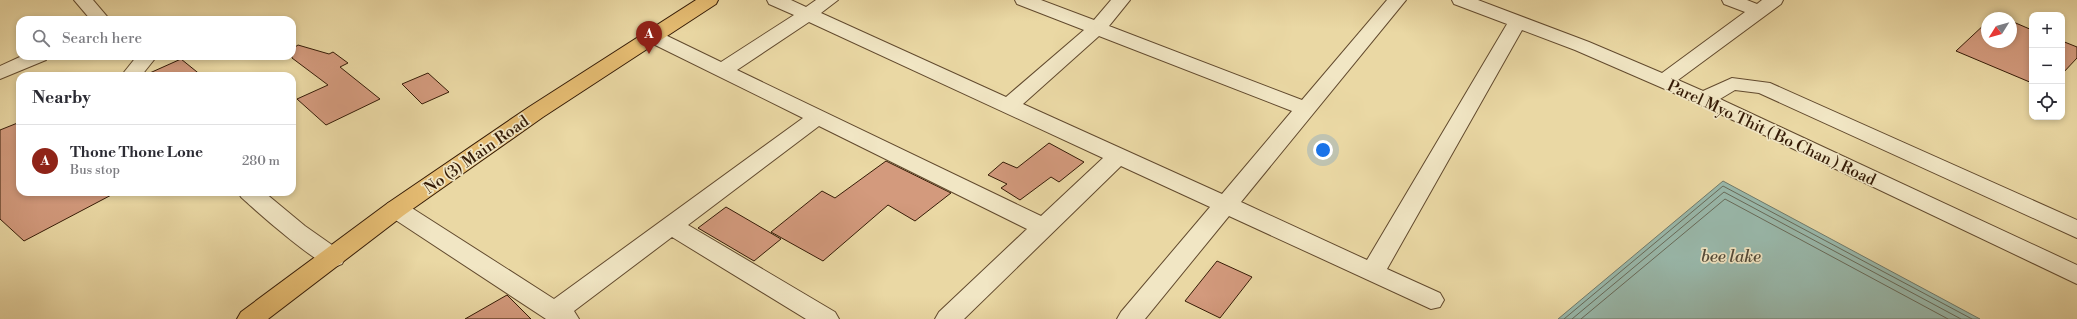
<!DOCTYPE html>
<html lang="en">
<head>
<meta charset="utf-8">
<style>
	:root { --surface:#fff; --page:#f2f2f3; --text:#2b2b33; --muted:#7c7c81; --line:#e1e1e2; --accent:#8f2418 }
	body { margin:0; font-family:"Libre Bodoni",serif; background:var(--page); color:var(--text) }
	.controls { position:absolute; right:12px; top:12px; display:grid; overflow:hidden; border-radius:8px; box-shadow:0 2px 6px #0003 }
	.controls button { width:36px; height:36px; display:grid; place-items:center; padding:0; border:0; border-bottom:1px solid var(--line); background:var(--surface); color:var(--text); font:20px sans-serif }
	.compass { position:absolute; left:1981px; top:12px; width:36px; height:36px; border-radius:50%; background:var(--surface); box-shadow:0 2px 6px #0003; rotate:233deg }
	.you { position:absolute; left:1323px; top:150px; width:14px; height:14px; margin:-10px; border:3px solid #fff; border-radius:50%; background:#1a73e8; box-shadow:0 0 0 6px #1a73e833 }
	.badge { display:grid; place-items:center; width:26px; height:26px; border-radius:50%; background:var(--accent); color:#fff; font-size:13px; font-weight:700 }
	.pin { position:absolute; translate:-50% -33px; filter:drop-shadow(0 1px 2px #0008) }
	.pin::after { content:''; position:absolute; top:21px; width:14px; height:12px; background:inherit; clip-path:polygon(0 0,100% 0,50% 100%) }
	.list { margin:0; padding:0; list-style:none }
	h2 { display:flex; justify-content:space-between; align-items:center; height:52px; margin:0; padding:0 16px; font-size:17px }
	h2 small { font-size:13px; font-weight:400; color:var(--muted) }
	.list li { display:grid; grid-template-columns:26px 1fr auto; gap:12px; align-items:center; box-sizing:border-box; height:72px; padding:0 16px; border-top:1px solid var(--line) }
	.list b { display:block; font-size:15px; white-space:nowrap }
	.list p { margin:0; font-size:13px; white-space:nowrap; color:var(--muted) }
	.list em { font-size:13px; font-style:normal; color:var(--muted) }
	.icon { flex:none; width:22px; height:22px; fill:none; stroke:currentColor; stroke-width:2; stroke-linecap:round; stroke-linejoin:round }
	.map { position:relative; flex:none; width:2077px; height:319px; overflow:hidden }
	.search { position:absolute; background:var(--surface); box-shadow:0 2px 6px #0003; left:16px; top:16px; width:280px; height:44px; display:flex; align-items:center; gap:10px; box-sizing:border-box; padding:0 14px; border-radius:12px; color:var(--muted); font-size:15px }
	.panel { position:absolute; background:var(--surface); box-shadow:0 2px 6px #0003; left:16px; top:72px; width:280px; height:124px; border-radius:12px }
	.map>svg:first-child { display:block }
</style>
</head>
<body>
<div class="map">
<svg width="2077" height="319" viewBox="0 0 2077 319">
	<rect width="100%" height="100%" fill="#ead8a4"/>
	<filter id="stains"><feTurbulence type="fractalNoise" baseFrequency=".005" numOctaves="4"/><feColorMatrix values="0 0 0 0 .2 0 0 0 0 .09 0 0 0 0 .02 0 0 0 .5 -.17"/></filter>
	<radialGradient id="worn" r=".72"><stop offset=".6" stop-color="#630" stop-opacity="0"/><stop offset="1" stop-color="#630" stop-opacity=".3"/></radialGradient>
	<path fill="#99b9ac" stroke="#717a6a" d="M1723 181 1980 319H1558Z"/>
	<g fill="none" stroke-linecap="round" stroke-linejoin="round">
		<path stroke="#676a59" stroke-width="1" d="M1564 319 1723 186 1972 319
			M1572 319 1724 192 1961 319
			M1581 319 1725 199 1948 319"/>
	</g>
	<path fill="#d39a7d" stroke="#351b06" d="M2011 21 2032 30V83L1956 51 1987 22V42H2011Z
		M2062 41 2077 47V58L2062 74Z
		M298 45 329 54 333 52 348 63 340 67 380 99 326 125 297 99 328 85 292 58V49Z
		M181 59 202 76H143Z
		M428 73 449 92 422 104 402 84Z
		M20 122V192H117L24 241 0 219V130Z
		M1049 143 1084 162 1059 182 1051 177 1020 200 1001 188 1007 184 988 175 1003 162 1017 168Z
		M886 161 951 193 915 221 888 205 823 261 771 232 822 191 835 198Z
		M726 207 781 239 754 261 698 228Z
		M1217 261 1252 277 1220 318 1185 301Z
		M507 295 531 319H465Z"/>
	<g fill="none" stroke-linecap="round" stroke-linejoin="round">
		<defs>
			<path id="minor" d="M74 0H93L110 20H91Z
				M767 0H791L806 7 816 0H838L821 13 1006 97 1084 30 1017 4 1015 0H1041L1094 20 1111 0H1130L1109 26 1302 100 1387 0H1406L1241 202 1367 260 1507 24 1454 4 1452 0H1478L1589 42 1662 73 1745 12 1724 4 1722 0H1747L1757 4 1762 0H1783L1781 4 1678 80 1703 91 1732 78 1770 83 2077 220V238L1759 93 1735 90 1720 99 2077 265V284L1697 103 1575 50 1522 30 1387 269 1440 293 1444 300 1440 307 1431 309 1229 216 1145 319H1117L1121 312 1210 207 1121 166 964 319H935L939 312 1027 229 819 126 688 225 835 312 839 319H806L672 237 574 311 579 319H546L388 215 384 209 388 203 396 201 404 203 554 299 803 118 645 40 642 36 645 32 652 30 659 32 721 62 794 15 769 4ZM809 22 1103 158 1041 216 737 70ZM1099 36 1292 111 1222 194 1023 104Z
				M22 56H49L46 60 0 79V66Z
				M137 56H157L141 76H121Z
				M238 192H264L305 226 342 252 345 258 342 264C339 265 335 267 333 267 318 266 255 210 241 197Z"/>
			<path id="major" d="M696 0H718L716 4 543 117 404 215 268 319H237L241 312 388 203 529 107Z"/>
		</defs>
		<use href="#minor" stroke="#624a2e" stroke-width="2"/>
		<use href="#major" stroke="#351b06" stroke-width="2"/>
		<use href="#minor" fill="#f1e6c4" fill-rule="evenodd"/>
		<use href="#major" fill="#e5bc72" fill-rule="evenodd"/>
	</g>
	<g text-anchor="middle" stroke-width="3.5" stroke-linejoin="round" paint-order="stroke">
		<g font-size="16" fill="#351b06" stroke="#f1e6c4">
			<text transform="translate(1772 132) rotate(25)" y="6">Parel Myo Thit ( Bo Chan ) Road</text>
			<text transform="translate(476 154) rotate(-35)" y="6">No (3) Main Road</text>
		</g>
		<g font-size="17" font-style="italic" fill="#534a38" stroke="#f1e6c4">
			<text x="1731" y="262">bee lake</text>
		</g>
	</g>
	<rect width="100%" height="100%" filter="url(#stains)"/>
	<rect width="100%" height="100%" fill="url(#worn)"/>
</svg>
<div class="controls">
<button>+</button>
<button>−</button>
<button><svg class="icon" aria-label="locate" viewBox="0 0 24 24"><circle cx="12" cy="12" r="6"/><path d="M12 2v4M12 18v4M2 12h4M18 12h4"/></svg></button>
</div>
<svg class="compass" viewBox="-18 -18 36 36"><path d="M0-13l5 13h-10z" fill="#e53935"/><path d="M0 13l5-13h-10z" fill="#7c7c81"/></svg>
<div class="you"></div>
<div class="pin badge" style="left:649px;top:54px">A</div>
<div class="search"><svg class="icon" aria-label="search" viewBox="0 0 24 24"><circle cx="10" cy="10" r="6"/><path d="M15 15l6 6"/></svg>Search here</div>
<section class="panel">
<h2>Nearby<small></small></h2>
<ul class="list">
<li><span class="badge">A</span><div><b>Thone Thone Lone</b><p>Bus stop</p></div><em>280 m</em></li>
</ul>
</section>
</div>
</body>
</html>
